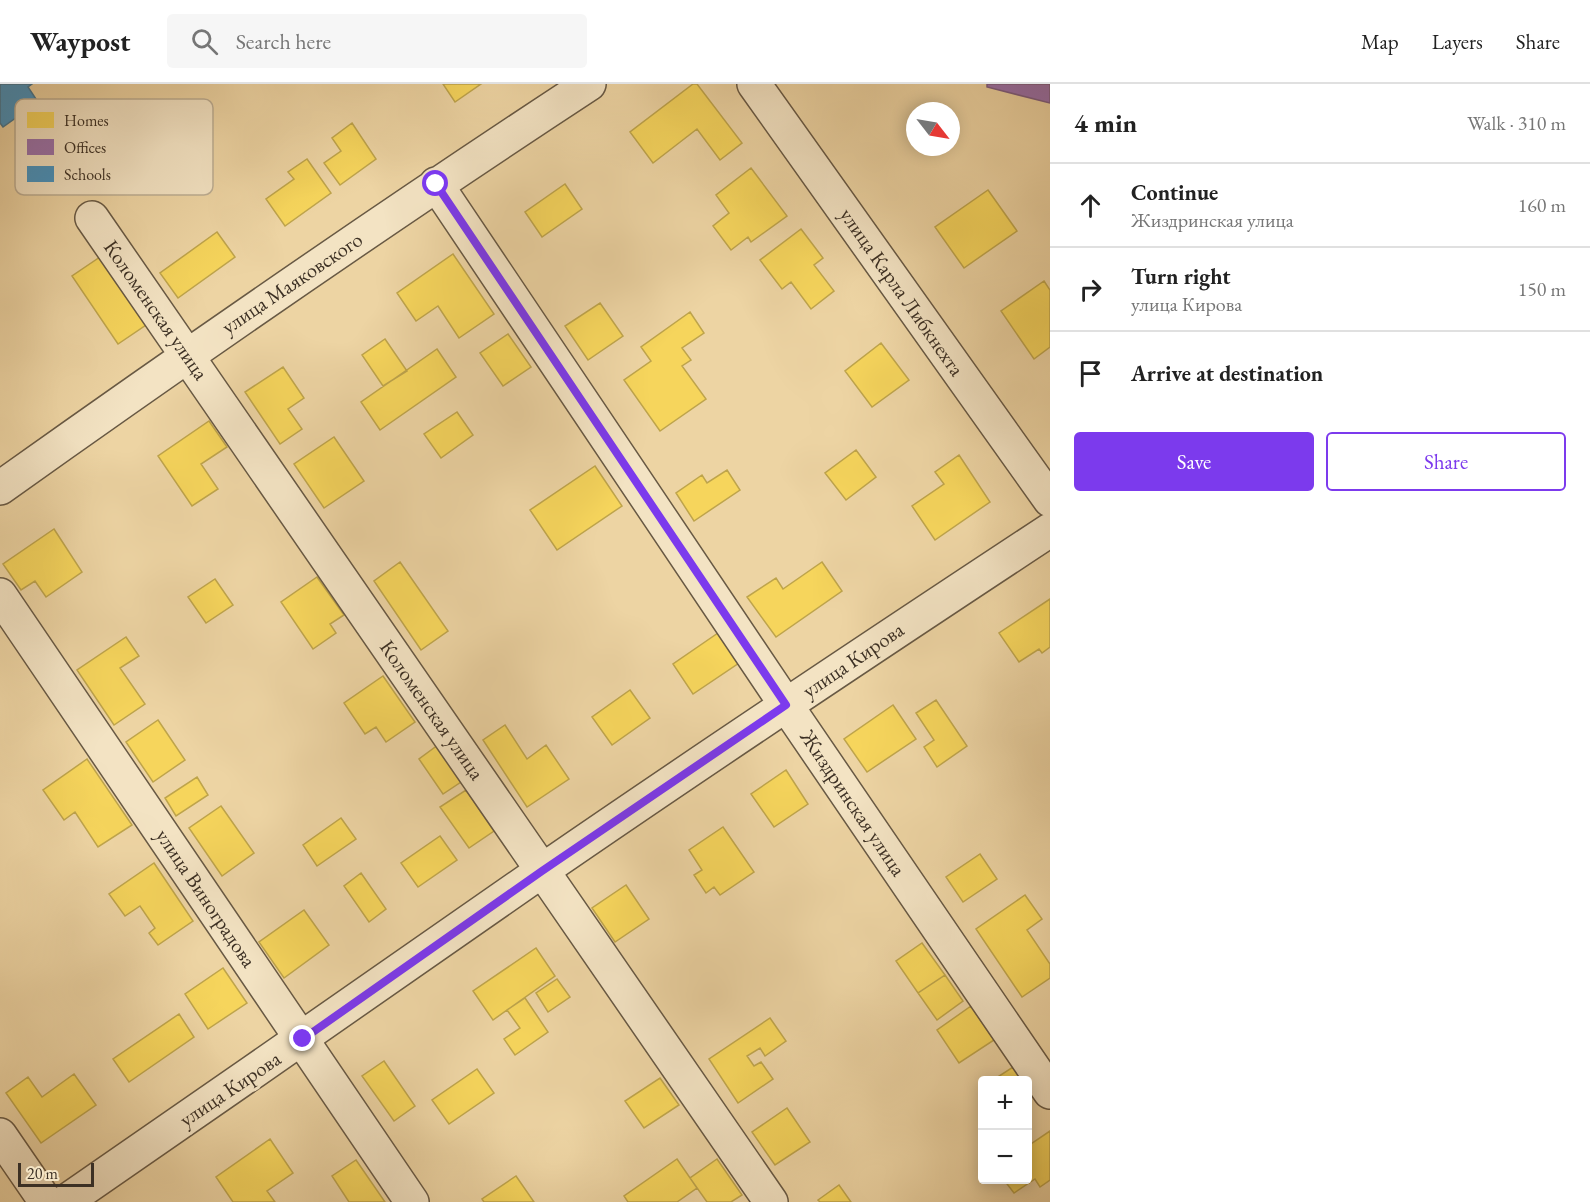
<!DOCTYPE html>
<html lang="en">
<head>
<meta charset="utf-8">
<style>
	:root { --surface:#fff; --page:#f6f6f6; --text:#222; --muted:#767676; --line:#e0e0e0; --accent:#7c3aed }
	body { margin:0; font-family:"EB Garamond",serif; background:var(--page); color:var(--text) }
	.controls { position:absolute; right:18px; bottom:18px; display:grid; overflow:hidden; border-radius:6px; box-shadow:0 3px 15px #0003 }
	.controls button { width:54px; height:54px; display:grid; place-items:center; padding:0; border:0; border-bottom:2px solid var(--line); background:var(--surface); color:var(--text); font:30px sans-serif }
	.compass { position:absolute; left:906px; top:18px; width:54px; height:54px; border-radius:50%; background:var(--surface); box-shadow:0 3px 15px #0003; rotate:121deg }
	.scale { position:absolute; left:18px; bottom:15px; width:76px; box-sizing:border-box; padding-left:6px; border:3px solid #3c3024; border-top:0; font-size:16px; line-height:21px; white-space:nowrap; color:#3c3024; -webkit-text-stroke:4px #f3e3c3; paint-order:stroke }
	.stop { position:absolute; width:18px; height:18px; margin:-14px; border:4px solid #7c3aed; border-radius:50%; background:#fff }
	.stop.end { background:#7c3aed; border-color:#fff; box-shadow:0 2px 6px #0008 }
	.list { margin:0; padding:0; list-style:none }
	h2 { display:flex; justify-content:space-between; align-items:center; height:78px; margin:0; padding:0 24px; font-size:26px }
	h2 small { font-size:20px; font-weight:400; color:var(--muted) }
	.list li { display:grid; grid-template-columns:39px 1fr auto; gap:18px; align-items:center; box-sizing:border-box; height:84px; padding:0 24px; border-top:2px solid var(--line) }
	.list b { display:block; font-size:22px; white-space:nowrap }
	.list p { margin:0; font-size:20px; white-space:nowrap; color:var(--muted) }
	.list em { font-size:20px; font-style:normal; color:var(--muted) }
	.actions { display:flex; gap:12px; padding:18px 24px }
	.actions a { flex:1; padding:14px 0; border:2px solid var(--accent); border-radius:6px; text-align:center; font-size:21px; color:var(--accent) }
	.actions .main { background:var(--accent); color:#fff }
	.icon { flex:none; width:33px; height:33px; fill:none; stroke:currentColor; stroke-width:2; stroke-linecap:round; stroke-linejoin:round }
	.map { position:relative; flex:none; width:1050px; height:1118px; overflow:hidden }
	header { display:flex; align-items:center; gap:36px; box-sizing:border-box; height:84px; padding:0 30px; background:var(--surface); border-bottom:2px solid var(--line) }
	header strong { font-size:28px }
	nav { display:flex; gap:33px; margin-inline-start:auto; font-size:21px }
	.search { width:420px; height:54px; background:var(--page); display:flex; align-items:center; gap:15px; box-sizing:border-box; padding:0 21px; border-radius:6px; color:var(--muted); font-size:22px }
	main { display:flex }
	aside { flex:1; background:var(--surface) }
	.map>svg:first-child { display:block }
</style>
</head>
<body>
<header>
<strong>Waypost</strong>
<div class="search"><svg class="icon" aria-label="search" viewBox="0 0 24 24"><circle cx="10" cy="10" r="6"/><path d="M15 15l6 6"/></svg>Search here</div>
<nav><a>Map</a><a>Layers</a><a>Share</a></nav>
</header>
<main>
<div class="map">
<svg width="1050" height="1118" viewBox="0 0 1050 1118">
	<rect width="100%" height="100%" fill="#edd4a3"/>
	<filter id="stains"><feTurbulence type="fractalNoise" baseFrequency=".00333" numOctaves="4"/><feColorMatrix values="0 0 0 0 .2 0 0 0 0 .09 0 0 0 0 .02 0 0 0 .5 -.17"/></filter>
	<radialGradient id="worn" r=".72"><stop offset=".6" stop-color="#630" stop-opacity="0"/><stop offset="1" stop-color="#630" stop-opacity=".3"/></radialGradient>
	<path fill="#f6d55c" stroke="#bea44b" stroke-width="1.5" d="M443 0H481L455 18Z
		M693 0H697L742 59 720 76 697 45 653 79 630 48Z
		M352 39 376 75 340 101 324 79 341 67 332 54Z
		M307 75 331 109 285 142 266 115 294 95 288 88Z
		M751 84 787 132 751 158 748 153 731 166 713 142 729 129 716 111Z
		M565 100 582 125 542 153 525 128Z
		M988 106 1017 147 964 184 935 143Z
		M801 145 823 174 814 181 834 207 811 225 791 198 782 205 760 176Z
		M217 148 235 173 178 214 160 189Z
		M453 170 494 230 459 254 438 222 416 237 397 209Z
		M100 173 146 241 118 260 72 192Z
		M1044 197 1050 206V263L1034 275 1001 227Z
		M600 219 623 252 588 276 565 242Z
		M690 228 704 249 682 264 691 276 682 282 706 315 660 347 624 296 651 277 641 263Z
		M508 250 531 283 503 302 480 269Z
		M385 255 407 287 383 302 362 271Z
		M881 259 909 296 872 323 845 287Z
		M437 265 456 293 380 346 361 318Z
		M283 283 304 314 288 325 302 345 280 360 245 308Z
		M457 328 473 351 441 374 424 350Z
		M209 337 227 363 201 380 218 405 192 422 158 372Z
		M334 353 364 397 324 424 294 380Z
		M856 366 876 393 846 416 825 389Z
		M959 371 990 418 935 456 912 422 944 400 935 388Z
		M595 382 622 422 557 466 530 426Z
		M727 386 740 406 694 437 676 409 702 391 707 399Z
		M54 445 82 488 46 513 35 497 21 506 3 480Z
		M400 478 448 547 421 566 374 497Z
		M822 478 842 507 776 553 747 513 776 494 783 505Z
		M317 493 344 531 330 540 336 549 313 565 281 518Z
		M215 495 233 521 206 539 188 513Z
		M1050 515V563L1042 569 1039 565 1019 578 999 549Z
		M718 549 739 579 693 610 673 580Z
		M126 553 139 572 120 584 145 620 114 641 77 586Z
		M383 592 415 638 386 658 376 643 365 650 344 619Z
		M630 606 650 634 612 661 592 633Z
		M936 616 967 662 937 683 924 663 934 656 916 629Z
		M893 621 916 655 867 688 844 655Z
		M158 636 185 676 153 698 126 658Z
		M505 641 527 675 546 661 569 695 527 723 483 656Z
		M442 658 467 694 443 710 419 675Z
		M87 675 132 741 98 763 75 728 64 736 43 706Z
		M786 686 808 720 774 743 751 710Z
		M197 693 208 711 176 732 165 714Z
		M466 706 494 747 469 764 440 723Z
		M221 722 254 769 222 792 189 744Z
		M341 734 356 755 317 782 303 761Z
		M723 743 754 788 720 811 714 803 706 809 694 791 702 786 689 766Z
		M440 752 457 776 418 803 401 779Z
		M980 770 997 795 963 818 946 793Z
		M154 779 193 837 158 861 149 849 155 844 140 822 125 832 109 810Z
		M361 789 386 825 369 838 344 802Z
		M626 801 649 835 615 858 592 824Z
		M1025 811 1042 835 1027 846 1050 880V894L1022 913 976 845Z
		M304 826 329 861 284 894 259 858Z
		M922 859 945 891 918 909 896 877Z
		M536 864 555 892 493 936 473 907Z
		M223 884 247 919 208 945 185 910Z
		M945 891 963 917 937 936 918 909Z
		M557 895 570 913 548 928 536 909Z
		M525 914 548 948 515 971 504 955 520 944 507 926Z
		M971 922 994 956 959 979 937 946Z
		M179 930 194 953 129 998 113 975Z
		M770 934 786 957 765 972 760 964 747 972 754 982 761 978 773 995 738 1019 709 975Z
		M384 977 415 1022 394 1037 362 992Z
		M1013 983 1022 996H993Z
		M477 985 494 1009 449 1040 432 1016Z
		M74 990 96 1021 41 1059 6 1009 28 993 42 1013Z
		M660 994 679 1021 644 1044 625 1017Z
		M787 1024 810 1058 775 1081 752 1048Z
		M1050 1047V1096L1040 1103 1035 1095 1014 1109 1004 1096H1028V1062Z
		M270 1055 293 1089 267 1107 275 1118H233L216 1093Z
		M677 1075 697 1104 677 1118H628L624 1112Z
		M717 1075 742 1111 731 1118H707L690 1094Z
		M356 1076 385 1118H349L332 1092Z
		M516 1092 534 1118H484L482 1115Z
		M839 1101 851 1118H820L818 1116Z"/>
	<path fill="#9970ab" stroke="#7d5d82" stroke-width="1.5" d="M987 0H1050V19L987 3Z"/>
	<path fill="#4393c3" stroke="#417593" stroke-width="1.5" d="M0 0H32L28 3 38 18 3 43 0 39Z"/>
	<g fill="none" stroke-linecap="round" stroke-linejoin="round">
		<defs>
			<path id="minor" d="M754 0 1050 416
				M436 100 786 621 1050 1008
				M92 134 771 1118
				M0 404C194 266 389 131 589 0
				M0 511 412 1118
				M0 1051 46 1118
				M65 1118C225 1008 383 897 543 786 710 671 880 558 1050 446"/>
		</defs>
		<use href="#minor" stroke="#685944" stroke-width="36"/>
		<use href="#minor" stroke="#f3e3c3" stroke-width="33"/>
	</g>
	<g fill="none" stroke-linecap="round" stroke-linejoin="round">
		<path stroke="#7c3aed" stroke-width="8" d="M303 955 542 787 786 621 436 100"/>
	</g>
	<g text-anchor="middle" stroke-width="6" stroke-linejoin="round" paint-order="stroke">
		<g font-size="21" fill="#3c3024" stroke="#f3e3c3">
			<text transform="translate(292 199) rotate(-34)" y="7">улица Маяковского</text>
			<text transform="translate(902 208) rotate(55)" y="7">улица Карла Либкнехта</text>
			<text transform="translate(156 226) rotate(55)" y="7">Коломенская улица</text>
			<text transform="translate(853 576) rotate(-34)" y="7">улица Кирова</text>
			<text transform="translate(432 626) rotate(55)" y="7">Коломенская улица</text>
			<text transform="translate(853 719) rotate(56)" y="7">Жиздринская улица</text>
			<text transform="translate(206 814) rotate(56)" y="7">улица Виноградова</text>
			<text transform="translate(230 1005) rotate(-34)" y="7">улица Кирова</text>
		</g>
	</g>
	<rect x="15" y="15" width="198" height="96" rx="9" fill="#f3e3c3" stroke="#bcad93" stroke-width="1.5"/>
	<rect x="27" y="28" width="27" height="16" fill="#f6d55c"/>
	<rect x="27" y="55" width="27" height="16" fill="#9970ab"/>
	<rect x="27" y="82" width="27" height="16" fill="#4393c3"/>
	<g font-size="16" fill="#3c3024">
		<text x="64" y="42">Homes</text>
		<text x="64" y="69">Offices</text>
		<text x="64" y="96">Schools</text>
	</g>
	<rect width="100%" height="100%" filter="url(#stains)"/>
	<rect width="100%" height="100%" fill="url(#worn)"/>
</svg>
<div class="controls">
<button>+</button>
<button>−</button>
</div>
<svg class="compass" viewBox="-18 -18 36 36"><path d="M0-13l5 13h-10z" fill="#e53935"/><path d="M0 13l5-13h-10z" fill="#767676"/></svg>
<div class="scale">20 m</div>
<div class="stop" style="left:436px;top:100px"></div>
<div class="stop end" style="left:303px;top:955px"></div>
</div>
<aside>
<h2>4 min<small>Walk · 310 m</small></h2>
<ul class="list">
<li><svg class="icon" aria-label="ahead" viewBox="0 0 24 24"><path d="M12 20V5M6 11l6-6 6 6"/></svg><div><b>Continue</b><p>Жиздринская улица</p></div><em>160 m</em></li>
<li><svg class="icon" aria-label="right" viewBox="0 0 24 24"><path d="M7 20v-9h11M14 6l5 5-5 5"/></svg><div><b>Turn right</b><p>улица Кирова</p></div><em>150 m</em></li>
<li><svg class="icon" aria-label="arrive" viewBox="0 0 24 24"><path d="M6 21V4h12l-3 4 3 4H6"/></svg><div><b>Arrive at destination</b></div></li>
</ul>
<div class="actions"><a class="main">Save</a><a>Share</a></div>
</aside>
</main>
</body>
</html>
